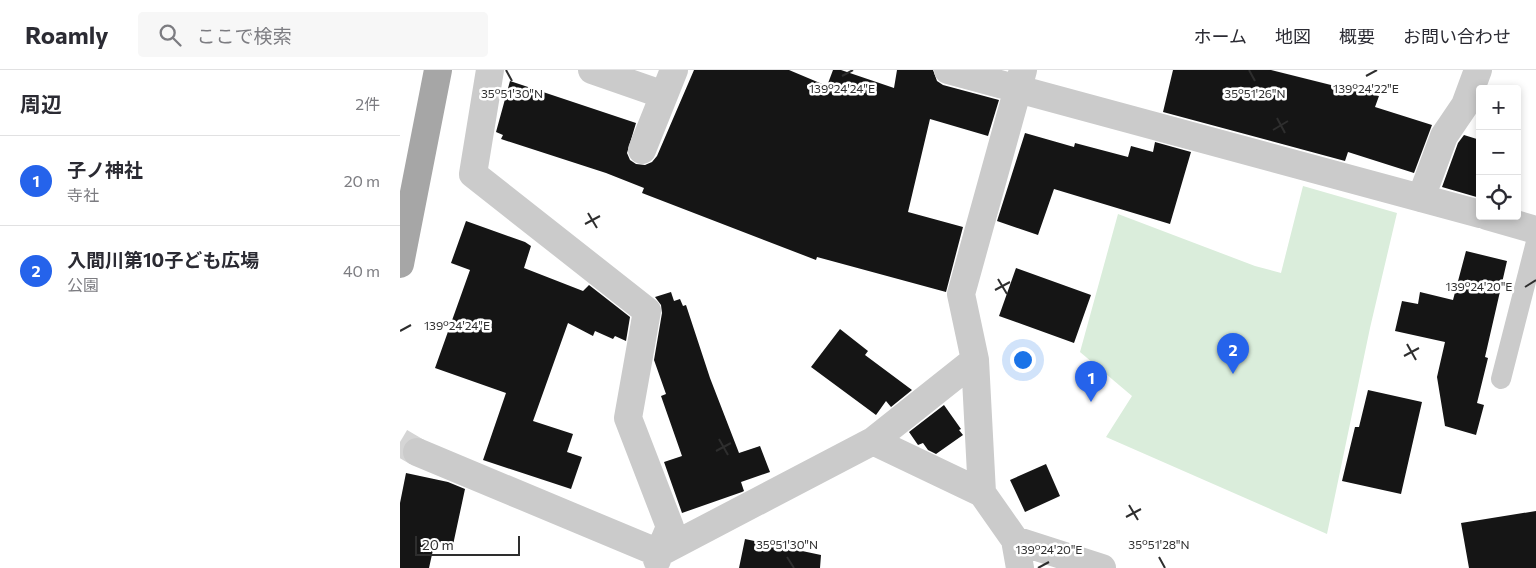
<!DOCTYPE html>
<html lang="ja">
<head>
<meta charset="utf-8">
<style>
	:root { --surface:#fff; --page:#f7f7f7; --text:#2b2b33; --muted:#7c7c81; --line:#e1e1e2; --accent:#2563eb }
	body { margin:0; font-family:Commissioner,"Noto Sans JP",sans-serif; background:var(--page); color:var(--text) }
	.controls { position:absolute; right:15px; top:15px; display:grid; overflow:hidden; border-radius:5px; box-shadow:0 2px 8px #0003 }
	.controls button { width:45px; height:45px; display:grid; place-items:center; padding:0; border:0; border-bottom:1px solid var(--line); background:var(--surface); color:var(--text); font:25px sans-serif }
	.scale { position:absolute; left:15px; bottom:12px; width:105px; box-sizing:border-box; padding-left:5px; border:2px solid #2e2e2e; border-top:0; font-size:14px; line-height:18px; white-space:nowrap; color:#2e2e2e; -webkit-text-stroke:4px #fff; paint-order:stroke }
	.you { position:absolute; left:622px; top:289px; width:18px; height:18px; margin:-12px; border:4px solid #fff; border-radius:50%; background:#1a73e8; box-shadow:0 0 0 8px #1a73e833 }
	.badge { display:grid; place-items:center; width:32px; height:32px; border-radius:50%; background:var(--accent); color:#fff; font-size:16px; font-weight:700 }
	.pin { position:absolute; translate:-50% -41px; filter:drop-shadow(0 1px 2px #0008) }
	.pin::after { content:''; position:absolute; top:26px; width:18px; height:15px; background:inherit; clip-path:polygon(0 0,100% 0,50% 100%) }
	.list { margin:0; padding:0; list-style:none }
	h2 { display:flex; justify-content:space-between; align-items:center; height:65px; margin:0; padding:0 20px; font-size:21px }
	h2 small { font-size:16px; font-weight:400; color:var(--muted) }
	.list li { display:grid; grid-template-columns:32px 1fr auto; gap:15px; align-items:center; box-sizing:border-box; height:90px; padding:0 20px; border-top:1px solid var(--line) }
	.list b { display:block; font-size:19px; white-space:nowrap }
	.list p { margin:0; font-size:16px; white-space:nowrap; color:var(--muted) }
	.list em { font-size:16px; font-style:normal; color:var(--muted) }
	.icon { flex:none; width:28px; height:28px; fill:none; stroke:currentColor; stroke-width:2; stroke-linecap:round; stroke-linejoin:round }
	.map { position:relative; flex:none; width:1136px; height:498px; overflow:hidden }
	header { display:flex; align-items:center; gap:30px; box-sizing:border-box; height:70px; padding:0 25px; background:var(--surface); border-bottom:1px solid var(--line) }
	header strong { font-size:24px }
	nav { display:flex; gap:28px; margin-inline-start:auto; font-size:18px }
	.search { width:350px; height:45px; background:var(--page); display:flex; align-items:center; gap:12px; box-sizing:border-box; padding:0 18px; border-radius:5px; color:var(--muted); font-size:19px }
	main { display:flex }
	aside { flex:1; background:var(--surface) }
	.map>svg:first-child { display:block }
</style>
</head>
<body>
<header>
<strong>Roamly</strong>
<div class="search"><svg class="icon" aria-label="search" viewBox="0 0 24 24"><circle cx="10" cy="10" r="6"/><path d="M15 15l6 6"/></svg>ここで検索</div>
<nav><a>ホーム</a><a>地図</a><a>概要</a><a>お問い合わせ</a></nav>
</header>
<main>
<aside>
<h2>周辺<small>2件</small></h2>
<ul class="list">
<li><span class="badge">1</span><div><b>子ノ神社</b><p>寺社</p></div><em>20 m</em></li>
<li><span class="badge">2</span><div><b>入間川第10子ども広場</b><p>公園</p></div><em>40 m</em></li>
</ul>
</aside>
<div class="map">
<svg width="1136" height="498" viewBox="0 0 1136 498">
	<rect width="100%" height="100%" fill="#fff"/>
	<path fill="#daeddb" d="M903 116 997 143 970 258 927 464 706 367 732 326 680 282 718 144 855 196 881 203Z"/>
	<path fill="#151515" d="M294 0H389L427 16 433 0H441L494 18 497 0H533L537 11 543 15 599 30 588 66 530 49 508 142 563 157 546 222 417 187 416 190 242 123 244 118 206 103 101 69 103 65 96 62 110 11 236 53 227 83 230 90 236 94 245 95 252 92 257 86Z
		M773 0H871L943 18 944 14 979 26 975 37 1032 55 1014 103 948 82 945 91 763 42Z
		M625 63 674 77 675 73 728 87 731 76 753 82 755 72 791 82 770 154 654 119 638 165 597 151Z
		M1064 65 1080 70V128L1042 117 1058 73Z
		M66 151 125 172 131 176 124 198 183 221 189 215 230 247 226 271 215 266 213 269 195 261 193 266 168 253 133 351 173 364 167 382 182 387 171 419 83 390 106 323 35 298 70 200 51 193Z
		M1066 181 1107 191 1085 287 1088 288 1077 333 1084 335 1076 365 1045 356 1037 307 1045 272 995 261 1002 231 1018 234 1020 222 1053 230Z
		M616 198 691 225 674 273 599 246Z
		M271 222 274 231 280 229 283 236 286 235 310 308 339 383 360 376 370 402 341 412 344 421 342 422 282 443 264 392 282 386 261 326 266 324 254 290 262 243 261 235 255 227Z
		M440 259 468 281 465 285 512 320 491 337 486 331 476 345 411 297Z
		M968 320 1022 332 1001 424 942 411 955 357H959Z
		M544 335 561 359 559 360 563 365 536 384 528 380 523 373 518 375 509 362Z
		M646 394 660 426 625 442 610 410Z
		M6 403 48 412 65 419 53 475 35 471 29 498H0V433Z
		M1136 441V498H1069L1061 453Z
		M345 469 421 485 420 498H339Z"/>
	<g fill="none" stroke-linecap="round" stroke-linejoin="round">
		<path stroke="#d5d5d5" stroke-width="28" stroke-dasharray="28 14" stroke-linecap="butt" d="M0 372 17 382"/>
		<path stroke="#cbcbcb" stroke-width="20" d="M1101 309 1136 172"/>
		<path stroke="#cbcbcb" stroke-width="28" d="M192 0 264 25
			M548 0 1080 144
			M242 80 274 0
			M1021 128 1044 66 1065 35 1078 0
			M1087 146 1136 160
			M473 371 582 423 615 470 620 498
			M17 382 259 483 270 457 228 348 247 241 73 104 90 0
			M582 423 575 290 561 224 623 0
			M615 470 702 498
			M257 490 259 483 473 371 575 290"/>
		<path stroke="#a6a6a6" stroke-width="28" d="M0 194 38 0"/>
	</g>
	<path fill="none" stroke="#2e2e2e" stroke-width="2" d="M106 0 112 11M849 0 855 11M442 6 453 0M966 6 977 0M877 48 885 63M873 60 888 51M188 143 197 158M185 154 200 146M598 209 607 224M1125 217 1136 210M595 220 610 212M0 261 11 255M1007 274 1016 290M1004 286 1019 278M319 369 328 385M316 381 331 373M729 435 738 450M726 447 741 439M387 487 394 498M759 487 765 498M638 498 649 492"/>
	<g font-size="12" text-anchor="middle" fill="#2e2e2e" stroke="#fff" stroke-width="5" stroke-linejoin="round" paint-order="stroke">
		<text x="966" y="23">139°24'22"E</text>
		<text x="442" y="23">139°24'24"E</text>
		<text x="112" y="28">35°51'30"N</text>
		<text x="855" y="28">35°51'26"N</text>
		<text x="1079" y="221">139°24'20"E</text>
		<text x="57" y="260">139°24'24"E</text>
		<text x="387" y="479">35°51'30"N</text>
		<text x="759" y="479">35°51'28"N</text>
		<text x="649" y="484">139°24'20"E</text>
	</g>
</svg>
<div class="controls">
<button>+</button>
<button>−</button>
<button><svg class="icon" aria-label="locate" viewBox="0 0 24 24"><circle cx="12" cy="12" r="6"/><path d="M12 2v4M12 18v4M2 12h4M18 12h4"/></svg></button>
</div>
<div class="scale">20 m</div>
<div class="you"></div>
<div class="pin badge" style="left:691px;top:332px">1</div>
<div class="pin badge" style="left:833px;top:304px">2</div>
</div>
</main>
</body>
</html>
